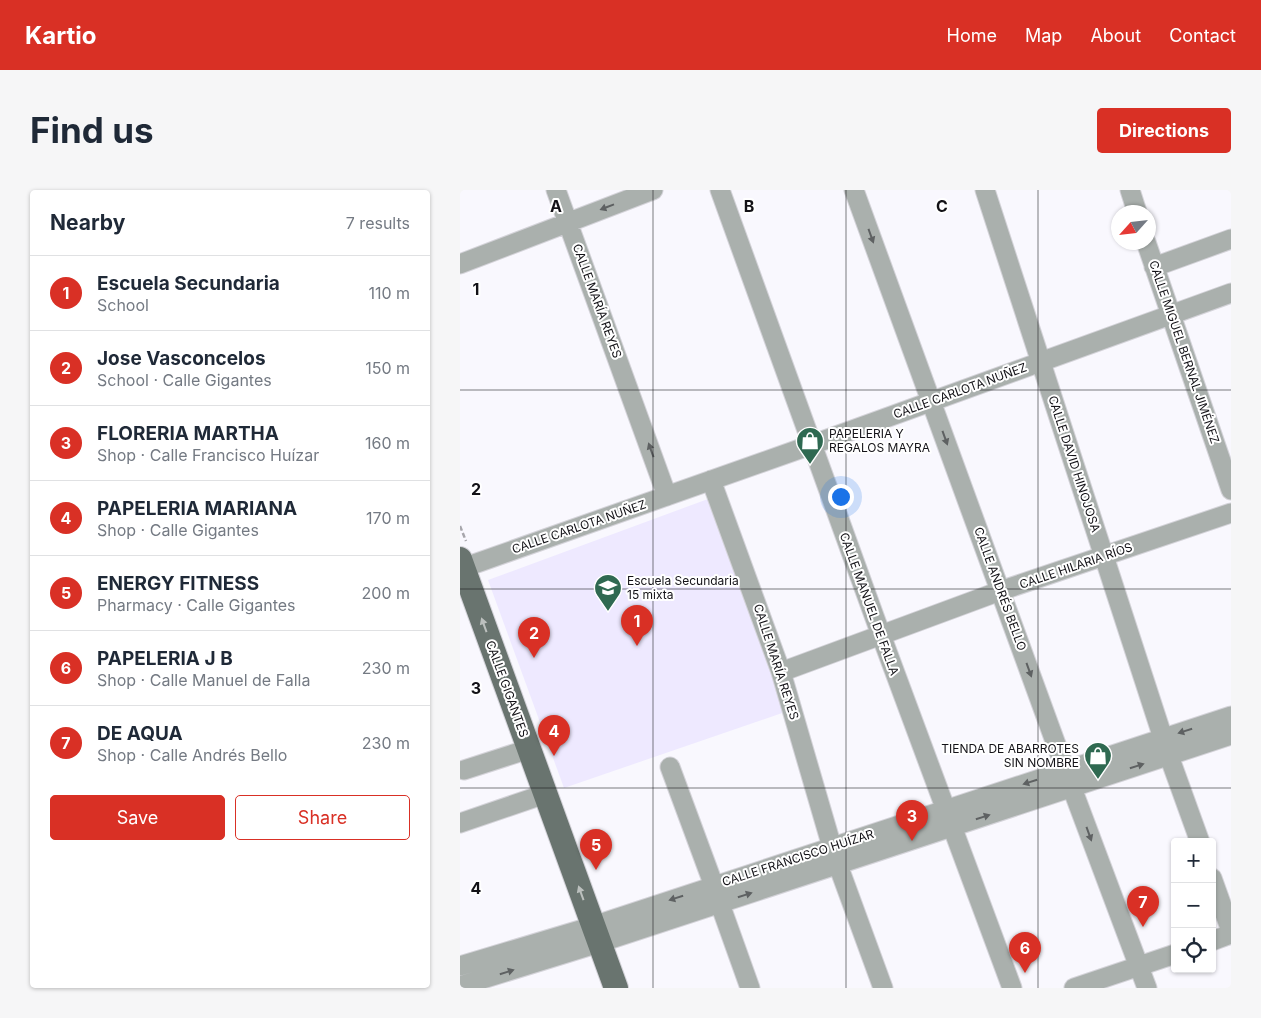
<!DOCTYPE html>
<html lang="en">
<head>
<meta charset="utf-8">
<style>
	:root { --surface:#fff; --page:#f6f6f7; --text:#1f2937; --muted:#747a83; --line:#e0e1e3; --accent:#d93025 }
	body { margin:0; font-family:Inter,sans-serif; background:var(--page); color:var(--text) }
	.controls { position:absolute; right:15px; bottom:15px; display:grid; overflow:hidden; border-radius:5px; box-shadow:0 1px 4px #0004 }
	.controls button { width:45px; height:45px; display:grid; place-items:center; padding:0; border:0; border-bottom:1px solid var(--line); background:var(--surface); color:var(--text); font:25px sans-serif }
	.compass { position:absolute; left:651px; top:15px; width:45px; height:45px; border-radius:50%; background:var(--surface); box-shadow:0 1px 4px #0004; rotate:243deg }
	.you { position:absolute; left:380px; top:306px; width:18px; height:18px; margin:-12px; border:4px solid #fff; border-radius:50%; background:#1a73e8; box-shadow:0 0 0 8px #1a73e833 }
	.badge { display:grid; place-items:center; width:32px; height:32px; border-radius:50%; background:var(--accent); color:#fff; font-size:16px; font-weight:700 }
	.pin { position:absolute; translate:-50% -41px; filter:drop-shadow(0 1px 2px #0008) }
	.pin::after { content:''; position:absolute; top:26px; width:18px; height:15px; background:inherit; clip-path:polygon(0 0,100% 0,50% 100%) }
	.list { margin:0; padding:0; list-style:none }
	h2 { display:flex; justify-content:space-between; align-items:center; height:65px; margin:0; padding:0 20px; font-size:21px }
	h2 small { font-size:16px; font-weight:400; color:var(--muted) }
	.list li { display:grid; grid-template-columns:32px 1fr auto; gap:15px; align-items:center; box-sizing:border-box; height:75px; padding:0 20px; border-top:1px solid var(--line) }
	.list b { display:block; font-size:19px; white-space:nowrap }
	.list p { margin:0; font-size:16px; white-space:nowrap; color:var(--muted) }
	.list em { font-size:16px; font-style:normal; color:var(--muted) }
	.actions { display:flex; gap:10px; padding:15px 20px }
	.actions a { flex:1; padding:11px 0; border:1px solid var(--accent); border-radius:5px; text-align:center; font-size:18px; color:var(--accent) }
	.actions .main { background:var(--accent); color:#fff }
	.icon { flex:none; width:28px; height:28px; fill:none; stroke:currentColor; stroke-width:2; stroke-linecap:round; stroke-linejoin:round }
	.map { position:relative; flex:none; width:771px; height:798px; overflow:hidden; border-radius:5px }
	header { display:flex; align-items:center; gap:30px; box-sizing:border-box; height:70px; padding:0 25px; background:var(--accent); color:#fff }
	header strong { font-size:24px }
	nav { display:flex; gap:28px; margin-inline-start:auto; font-size:18px }
	.intro { display:flex; align-items:center; justify-content:space-between; box-sizing:border-box; height:120px; padding:0 30px }
	h1 { margin:0; font-size:35px }
	.button { padding:12px 22px; border-radius:5px; background:var(--accent); color:#fff; font-size:18px; font-weight:700 }
	main { display:flex; gap:30px; padding:0 30px }
	aside { flex:1; background:var(--surface); border-radius:5px; box-shadow:0 1px 4px #0004 }
	.map>svg:first-child { display:block }
</style>
</head>
<body>
<header>
<strong>Kartio</strong>
<nav><a>Home</a><a>Map</a><a>About</a><a>Contact</a></nav>
</header>
<div class="intro"><h1>Find us</h1><a class="button">Directions</a></div>
<main>
<aside>
<h2>Nearby<small>7 results</small></h2>
<ul class="list">
<li><span class="badge">1</span><div><b>Escuela Secundaria</b><p>School</p></div><em>110 m</em></li>
<li><span class="badge">2</span><div><b>Jose Vasconcelos</b><p>School · Calle Gigantes</p></div><em>150 m</em></li>
<li><span class="badge">3</span><div><b>FLORERIA MARTHA</b><p>Shop · Calle Francisco Huízar</p></div><em>160 m</em></li>
<li><span class="badge">4</span><div><b>PAPELERIA MARIANA</b><p>Shop · Calle Gigantes</p></div><em>170 m</em></li>
<li><span class="badge">5</span><div><b>ENERGY FITNESS</b><p>Pharmacy · Calle Gigantes</p></div><em>200 m</em></li>
<li><span class="badge">6</span><div><b>PAPELERIA J B</b><p>Shop · Calle Manuel de Falla</p></div><em>230 m</em></li>
<li><span class="badge">7</span><div><b>DE AQUA</b><p>Shop · Calle Andrés Bello</p></div><em>230 m</em></li>
</ul>
<div class="actions"><a class="main">Save</a><a>Share</a></div>
</aside>
<div class="map">
<svg width="771" height="798" viewBox="0 0 771 798">
	<rect width="100%" height="100%" fill="#f9f8fe"/>
	<path fill="#eee9ff" d="M248 309 325 522 104 598 28 390Z"/>
	<g fill="none" stroke-linecap="round" stroke-linejoin="round">
		<defs>
			<path id="minor" d="M96 0 207 306
				M260 0 421 445 552 798
				M394 0 612 598 687 798
				M525 0 703 548
				M670 0 677 22
				M686 52 771 300
				M0 74 193 0
				M694 77 771 49
				M251 290 321 482 372 657
				M0 377 14 374 351 255 771 103
				M321 482 540 401 771 323
				M709 566 740 652
				M210 577 254 696
				M4 580 69 559
				M0 633 85 604
				M378 675 423 798
				M752 688 771 741
				M260 714 290 798
				M752 751 771 744
				M0 776 133 736 771 526
				M0 796 139 753 771 545
				M614 798 715 764"/>
			<path id="major" d="M0 369 156 798"/>
		</defs>
		<use href="#minor" stroke="#d4d3d9" stroke-width="21"/>
		<use href="#major" stroke="#d4d3d9" stroke-width="26"/>
		<path stroke="#a7a6ac" stroke-width="2.5" stroke-dasharray="5 2.5" stroke-linecap="butt" d="M0 336 6 351"/>
		<use href="#minor" stroke="#aab0ad" stroke-width="19"/>
		<use href="#major" stroke="#69746f" stroke-width="24"/>
	</g>
	<defs><path id="oneway-solid" d="M-6-.8H1V-3.2L6.5 0L1 3.2V.8H-6Z" transform="scale(1.25)"/></defs>
	<g fill="#5e6162">
		<use href="#oneway-solid" transform="translate(147 17) rotate(159)"/>
		<use href="#oneway-solid" transform="translate(411 46) rotate(70)"/>
		<use href="#oneway-solid" transform="translate(485 248) rotate(70)"/>
		<use href="#oneway-solid" transform="translate(191 260) rotate(-110)"/>
		<use href="#oneway-solid" transform="translate(569 480) rotate(70)"/>
		<use href="#oneway-solid" transform="translate(725 541) rotate(162)"/>
		<use href="#oneway-solid" transform="translate(677 576) rotate(-18)"/>
		<use href="#oneway-solid" transform="translate(570 592) rotate(162)"/>
		<use href="#oneway-solid" transform="translate(523 627) rotate(-18)"/>
		<use href="#oneway-solid" transform="translate(629 644) rotate(70)"/>
		<use href="#oneway-solid" transform="translate(285 705) rotate(-18)"/>
		<use href="#oneway-solid" transform="translate(216 708) rotate(162)"/>
		<use href="#oneway-solid" transform="translate(47 782) rotate(-17)"/>
	</g>
	<g fill="#bcc0be">
		<use href="#oneway-solid" transform="translate(24 435) rotate(-110)"/>
		<use href="#oneway-solid" transform="translate(121 703) rotate(-110)"/>
	</g>
	<path fill="none" stroke="#131217" stroke-width="1" stroke-opacity="0.55" d="M193 0V798M386 0V798M578 0V798M0 200H771M0 399H771M0 598H771"/>
	<defs>
		<symbol id="shop-pin" viewBox="-11 -11 22 30"><path d="M0 17L-7.5 6A9.5 9.5 0 1 1 7.5 6Z" fill="#2f6951" stroke="#fff"/><path d="M-5-2.5h2.3a2.7 3.5 0 0 1 5.4 0H5L5.5 6h-11ZM-1.5-2.5h3a1.5 2.3 0 0 0-3 0Z" fill="#fff"/></symbol>
		<symbol id="school-pin" viewBox="-11 -11 22 30"><path d="M0 17L-7.5 6A9.5 9.5 0 1 1 7.5 6Z" fill="#2f6951" stroke="#fff"/><path d="M0-5L7-2L0 1L-7-2ZM-4 1L0 2.5L4 1V4Q0 6-4 4Z" fill="#fff"/></symbol>
	</defs>
	<g fill-rule="evenodd">
		<use href="#shop-pin" x="334" y="235" width="32" height="43"/>
		<use href="#school-pin" x="132" y="382" width="32" height="43"/>
		<use href="#shop-pin" x="622" y="550" width="32" height="43"/>
	</g>
	<g text-anchor="middle" stroke-width="4" stroke-linejoin="round" paint-order="stroke">
		<g font-size="12" fill="#131217" stroke="#fff">
			<text transform="translate(137 111) rotate(70)" y="4">CALLE MARÍA REYES</text>
			<text transform="translate(724 162) rotate(71)" y="4">CALLE MIGUEL BERNAL JIMÉNEZ</text>
			<text transform="translate(500 201) rotate(-20)" y="4">CALLE CARLOTA NUÑEZ</text>
			<text transform="translate(614 274) rotate(72)" y="4">CALLE DAVID HINOJOSA</text>
			<text transform="translate(119 337) rotate(-19)" y="4">CALLE CARLOTA NUÑEZ</text>
			<text transform="translate(616 376) rotate(-19)" y="4">CALLE HILARIA RÍOS</text>
			<text transform="translate(540 399) rotate(70)" y="4">CALLE ANDRÉS BELLO</text>
			<text transform="translate(409 414) rotate(70)" y="4">CALLE MANUEL DE FALLA</text>
			<text transform="translate(316 472) rotate(72)" y="4">CALLE MARÍA REYES</text>
			<text transform="translate(47 499) rotate(70)" y="4">CALLE GIGANTES</text>
			<text transform="translate(338 668) rotate(-18)" y="4">CALLE FRANCISCO HUÍZAR</text>
		</g>
		<g font-size="12" fill="#131217" stroke="#fff" text-anchor="start">
			<text x="369" y="248">PAPELERIA Y<tspan x="369" dy="14">REGALOS MAYRA</tspan></text>
			<text x="167" y="395">Escuela Secundaria<tspan x="167" dy="14">15 mixta</tspan></text>
			<text x="619" y="563" text-anchor="end">TIENDA DE ABARROTES<tspan x="619" dy="14">SIN NOMBRE</tspan></text>
		</g>
	</g>
	<g font-size="16" text-anchor="middle" font-weight="bold" fill="#131217" stroke="#fff" stroke-width="4" stroke-linejoin="round" paint-order="stroke">
		<text x="96" y="22">A</text>
		<text x="289" y="22">B</text>
		<text x="482" y="22">C</text>
		<text x="16" y="105">1</text>
		<text x="16" y="305">2</text>
		<text x="16" y="504">3</text>
		<text x="16" y="704">4</text>
	</g>
</svg>
<div class="controls">
<button>+</button>
<button>−</button>
<button><svg class="icon" aria-label="locate" viewBox="0 0 24 24"><circle cx="12" cy="12" r="6"/><path d="M12 2v4M12 18v4M2 12h4M18 12h4"/></svg></button>
</div>
<svg class="compass" viewBox="-18 -18 36 36"><path d="M0-13l5 13h-10z" fill="#e53935"/><path d="M0 13l5-13h-10z" fill="#747a83"/></svg>
<div class="you"></div>
<div class="pin badge" style="left:177px;top:456px">1</div>
<div class="pin badge" style="left:74px;top:468px">2</div>
<div class="pin badge" style="left:452px;top:651px">3</div>
<div class="pin badge" style="left:94px;top:566px">4</div>
<div class="pin badge" style="left:136px;top:680px">5</div>
<div class="pin badge" style="left:565px;top:783px">6</div>
<div class="pin badge" style="left:683px;top:737px">7</div>
</div>
</main>
</body>
</html>
